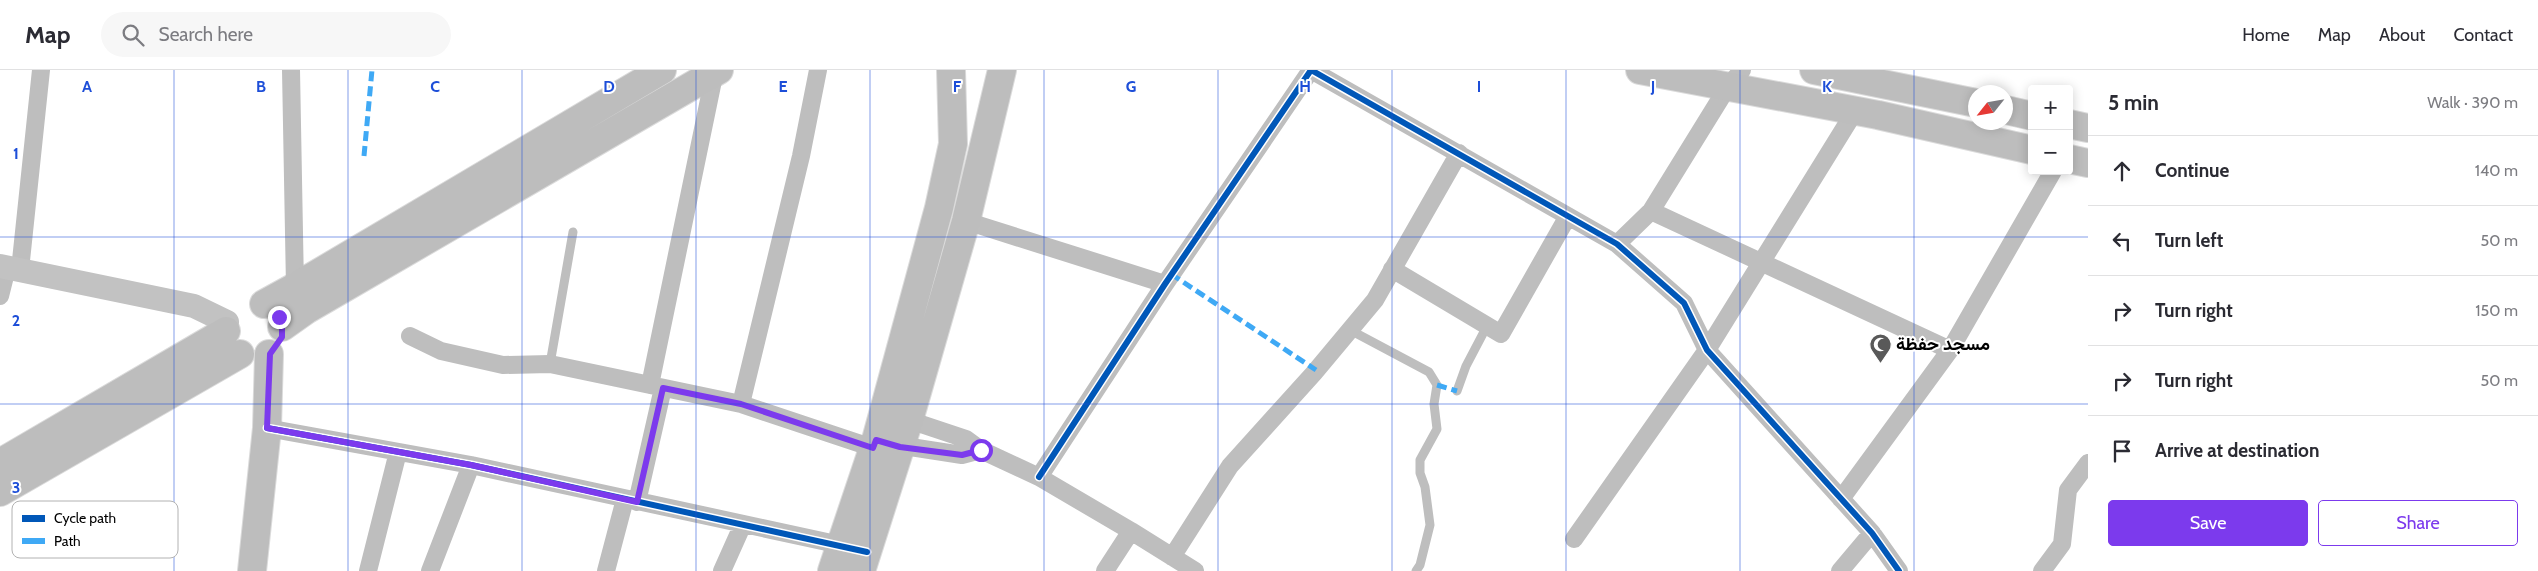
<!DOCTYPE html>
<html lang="en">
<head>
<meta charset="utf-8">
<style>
	:root { --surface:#fff; --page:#f7f7f7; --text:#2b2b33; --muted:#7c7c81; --line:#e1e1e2; --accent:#7c3aed }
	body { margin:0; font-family:Cabin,Vazirmatn,sans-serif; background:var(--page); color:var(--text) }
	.controls { position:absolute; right:15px; top:15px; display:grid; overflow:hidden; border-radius:5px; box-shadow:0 2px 12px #0003 }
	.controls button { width:45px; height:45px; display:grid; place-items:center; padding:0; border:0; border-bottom:1px solid var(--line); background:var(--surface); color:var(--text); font:25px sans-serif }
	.compass { position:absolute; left:1968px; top:15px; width:45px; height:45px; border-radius:50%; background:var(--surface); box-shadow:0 2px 12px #0003; rotate:239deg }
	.stop { position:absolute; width:15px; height:15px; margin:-11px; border:4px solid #7c3aed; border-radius:50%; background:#fff }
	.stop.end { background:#7c3aed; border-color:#fff; box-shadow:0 1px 5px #0008 }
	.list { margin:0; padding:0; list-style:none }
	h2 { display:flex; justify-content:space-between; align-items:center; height:65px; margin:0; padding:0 20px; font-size:21px }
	h2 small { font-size:16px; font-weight:400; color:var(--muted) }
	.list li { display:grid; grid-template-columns:32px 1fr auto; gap:15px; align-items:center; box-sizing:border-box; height:70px; padding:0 20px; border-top:1px solid var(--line) }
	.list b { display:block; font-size:19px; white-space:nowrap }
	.list em { font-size:16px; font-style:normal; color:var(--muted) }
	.actions { display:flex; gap:10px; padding:15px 20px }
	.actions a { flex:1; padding:11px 0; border:1px solid var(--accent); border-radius:5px; text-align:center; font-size:18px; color:var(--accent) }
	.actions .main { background:var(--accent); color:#fff }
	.icon { flex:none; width:28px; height:28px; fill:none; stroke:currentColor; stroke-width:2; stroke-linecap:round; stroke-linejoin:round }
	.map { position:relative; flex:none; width:2088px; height:501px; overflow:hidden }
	header { display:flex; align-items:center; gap:30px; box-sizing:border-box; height:70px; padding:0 25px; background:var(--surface); border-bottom:1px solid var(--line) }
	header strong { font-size:24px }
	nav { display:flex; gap:28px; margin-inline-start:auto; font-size:18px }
	.search { width:350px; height:45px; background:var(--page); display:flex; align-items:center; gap:12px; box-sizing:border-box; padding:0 18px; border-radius:28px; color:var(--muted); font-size:19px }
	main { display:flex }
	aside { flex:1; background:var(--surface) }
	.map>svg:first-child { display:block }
</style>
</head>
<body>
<header>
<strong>Map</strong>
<div class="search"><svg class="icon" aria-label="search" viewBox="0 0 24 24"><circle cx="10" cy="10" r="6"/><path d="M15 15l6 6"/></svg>Search here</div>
<nav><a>Home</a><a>Map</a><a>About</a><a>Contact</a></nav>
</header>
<main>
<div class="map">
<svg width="2088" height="501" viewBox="0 0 2088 501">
	<rect width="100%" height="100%" fill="#fff"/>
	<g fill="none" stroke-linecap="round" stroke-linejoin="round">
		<defs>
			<path id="primary" d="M1640 0 1878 45 2032 80
				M1814 0 1976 33
				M2006 40 2032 46
				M2069 54 2088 58
				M2069 89 2088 93
				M264 234 295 217 662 0
				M282 257 306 240 719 0
				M0 393 226 261
				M0 422 240 284
				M252 501 267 358 269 284
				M832 501 876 370 939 138 953 74 951 0
				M861 501 909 350 966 151 1002 0"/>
		</defs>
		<use href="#primary" stroke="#dbdbdb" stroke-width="30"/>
		<path stroke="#bebebe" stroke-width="9" d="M1350 260 1429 302 1437 315 1434 334 1437 359 1420 390V403L1425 417 1430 455 1420 495 1416 501
			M550 294 573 162
			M1457 321 1466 296 1487 256"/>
		<path stroke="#bebebe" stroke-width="18" d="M291 0 295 217
			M1651 141 1950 280 1841 429
			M966 151 1165 214
			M1617 174 1651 141 1727 18 1742 0
			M1392 199 1501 264 1568 146
			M20 200 41 0
			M0 226 7 198
			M410 266 441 281 503 295 550 294 741 334 873 378
			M1950 280 2053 101
			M650 315 715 1
			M741 334 801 86 818 0
			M900 347 966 369 981 380 1039 407 1131 461 1195 501
			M267 358 471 395 850 477
			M891 374 962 385 981 380
			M1039 407 1165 214 1311 0 1617 174 1684 233 1707 280 1872 463 1899 501
			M637 432 663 318
			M1574 469 1707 280 1855 41
			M1172 487 1230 396 1314 303 1375 230 1459 83
			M368 501 398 382
			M430 501 471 395
			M606 501 625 429
			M722 501 743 454
			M1105 501 1131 461
			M1840 501 1872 463
			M2042 501 2062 474 2068 420 2088 393"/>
		<path stroke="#c2c2c2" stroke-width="24" d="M0 196 194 236 227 252"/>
		<use href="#primary" stroke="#bdbdbd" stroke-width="28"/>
		<path stroke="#3fa9f5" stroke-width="5" stroke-dasharray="10 5" stroke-linecap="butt" d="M364 86 372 0
			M1171 204 1316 300
			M1437 315 1457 321"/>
		<defs>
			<path id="cycleway" d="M267 358 471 395 867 482
				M1039 407 1165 214 1311 0 1617 174 1684 233 1707 280 1872 463 1899 501"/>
		</defs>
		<use href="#cycleway" stroke="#fff" stroke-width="9"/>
		<use href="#cycleway" stroke="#0057b8" stroke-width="6"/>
	</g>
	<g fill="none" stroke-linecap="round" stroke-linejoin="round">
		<path stroke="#7c3aed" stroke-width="6" d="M279 247 282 257V267L270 284 267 358 471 395 637 432 663 318 741 334 873 378 876 370 900 377 962 385 981 380"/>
	</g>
	<path fill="none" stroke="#1d4ed8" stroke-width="1" stroke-opacity="0.55" d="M174 0V501M348 0V501M522 0V501M696 0V501M870 0V501M1044 0V501M1218 0V501M1392 0V501M1566 0V501M1740 0V501M1914 0V501M0 167H2088M0 334H2088"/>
	<defs>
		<symbol id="mosque-pin" viewBox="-11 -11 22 30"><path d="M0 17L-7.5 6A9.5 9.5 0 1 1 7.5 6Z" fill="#595959" stroke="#fff"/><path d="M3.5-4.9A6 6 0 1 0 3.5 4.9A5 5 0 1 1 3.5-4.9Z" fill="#fff"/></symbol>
	</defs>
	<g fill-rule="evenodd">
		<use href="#mosque-pin" x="1868" y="262" width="25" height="34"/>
	</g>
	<g text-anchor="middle" stroke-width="4" stroke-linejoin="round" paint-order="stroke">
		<g font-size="18" font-weight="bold" fill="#000" stroke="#fff" text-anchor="start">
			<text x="1896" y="280">مسجد حفظة</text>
		</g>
	</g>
	<rect x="12" y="431" width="166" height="57" rx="8" fill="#fff" stroke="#b2b2b2" stroke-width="1"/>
	<rect x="22" y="445" width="23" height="7" fill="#0057b8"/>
	<rect x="22" y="468" width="23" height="6" fill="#3fa9f5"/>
	<g font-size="14" fill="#000">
		<text x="54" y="453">Cycle path</text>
		<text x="54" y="476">Path</text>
	</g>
	<g font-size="16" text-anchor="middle" font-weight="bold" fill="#1d4ed8" stroke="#fff" stroke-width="4" stroke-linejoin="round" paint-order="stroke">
		<text x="87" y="22">A</text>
		<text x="261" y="22">B</text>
		<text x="435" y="22">C</text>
		<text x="609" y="22">D</text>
		<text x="783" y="22">E</text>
		<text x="957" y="22">F</text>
		<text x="1131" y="22">G</text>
		<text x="1305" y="22">H</text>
		<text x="1479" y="22">I</text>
		<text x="1653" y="22">J</text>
		<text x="1827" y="22">K</text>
		<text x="16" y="89">1</text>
		<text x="16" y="256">2</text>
		<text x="16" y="423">3</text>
	</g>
</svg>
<div class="controls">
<button>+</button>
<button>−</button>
</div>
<svg class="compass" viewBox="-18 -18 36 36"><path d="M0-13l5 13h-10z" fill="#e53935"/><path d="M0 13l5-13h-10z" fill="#7c7c81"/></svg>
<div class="stop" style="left:981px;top:380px"></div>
<div class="stop end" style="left:279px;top:247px"></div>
</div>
<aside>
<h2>5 min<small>Walk · 390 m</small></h2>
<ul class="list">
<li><svg class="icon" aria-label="ahead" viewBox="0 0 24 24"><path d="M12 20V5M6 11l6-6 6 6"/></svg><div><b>Continue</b></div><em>140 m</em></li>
<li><svg class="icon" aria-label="left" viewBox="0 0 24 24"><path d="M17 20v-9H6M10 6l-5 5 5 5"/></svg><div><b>Turn left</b></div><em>50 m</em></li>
<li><svg class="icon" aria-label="right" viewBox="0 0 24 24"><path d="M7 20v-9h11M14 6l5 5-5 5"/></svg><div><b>Turn right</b></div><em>150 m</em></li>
<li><svg class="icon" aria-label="right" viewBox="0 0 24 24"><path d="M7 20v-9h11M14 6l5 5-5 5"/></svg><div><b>Turn right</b></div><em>50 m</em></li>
<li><svg class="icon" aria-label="arrive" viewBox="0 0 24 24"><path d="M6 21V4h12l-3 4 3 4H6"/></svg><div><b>Arrive at destination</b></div></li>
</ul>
<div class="actions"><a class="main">Save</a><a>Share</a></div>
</aside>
</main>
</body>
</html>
